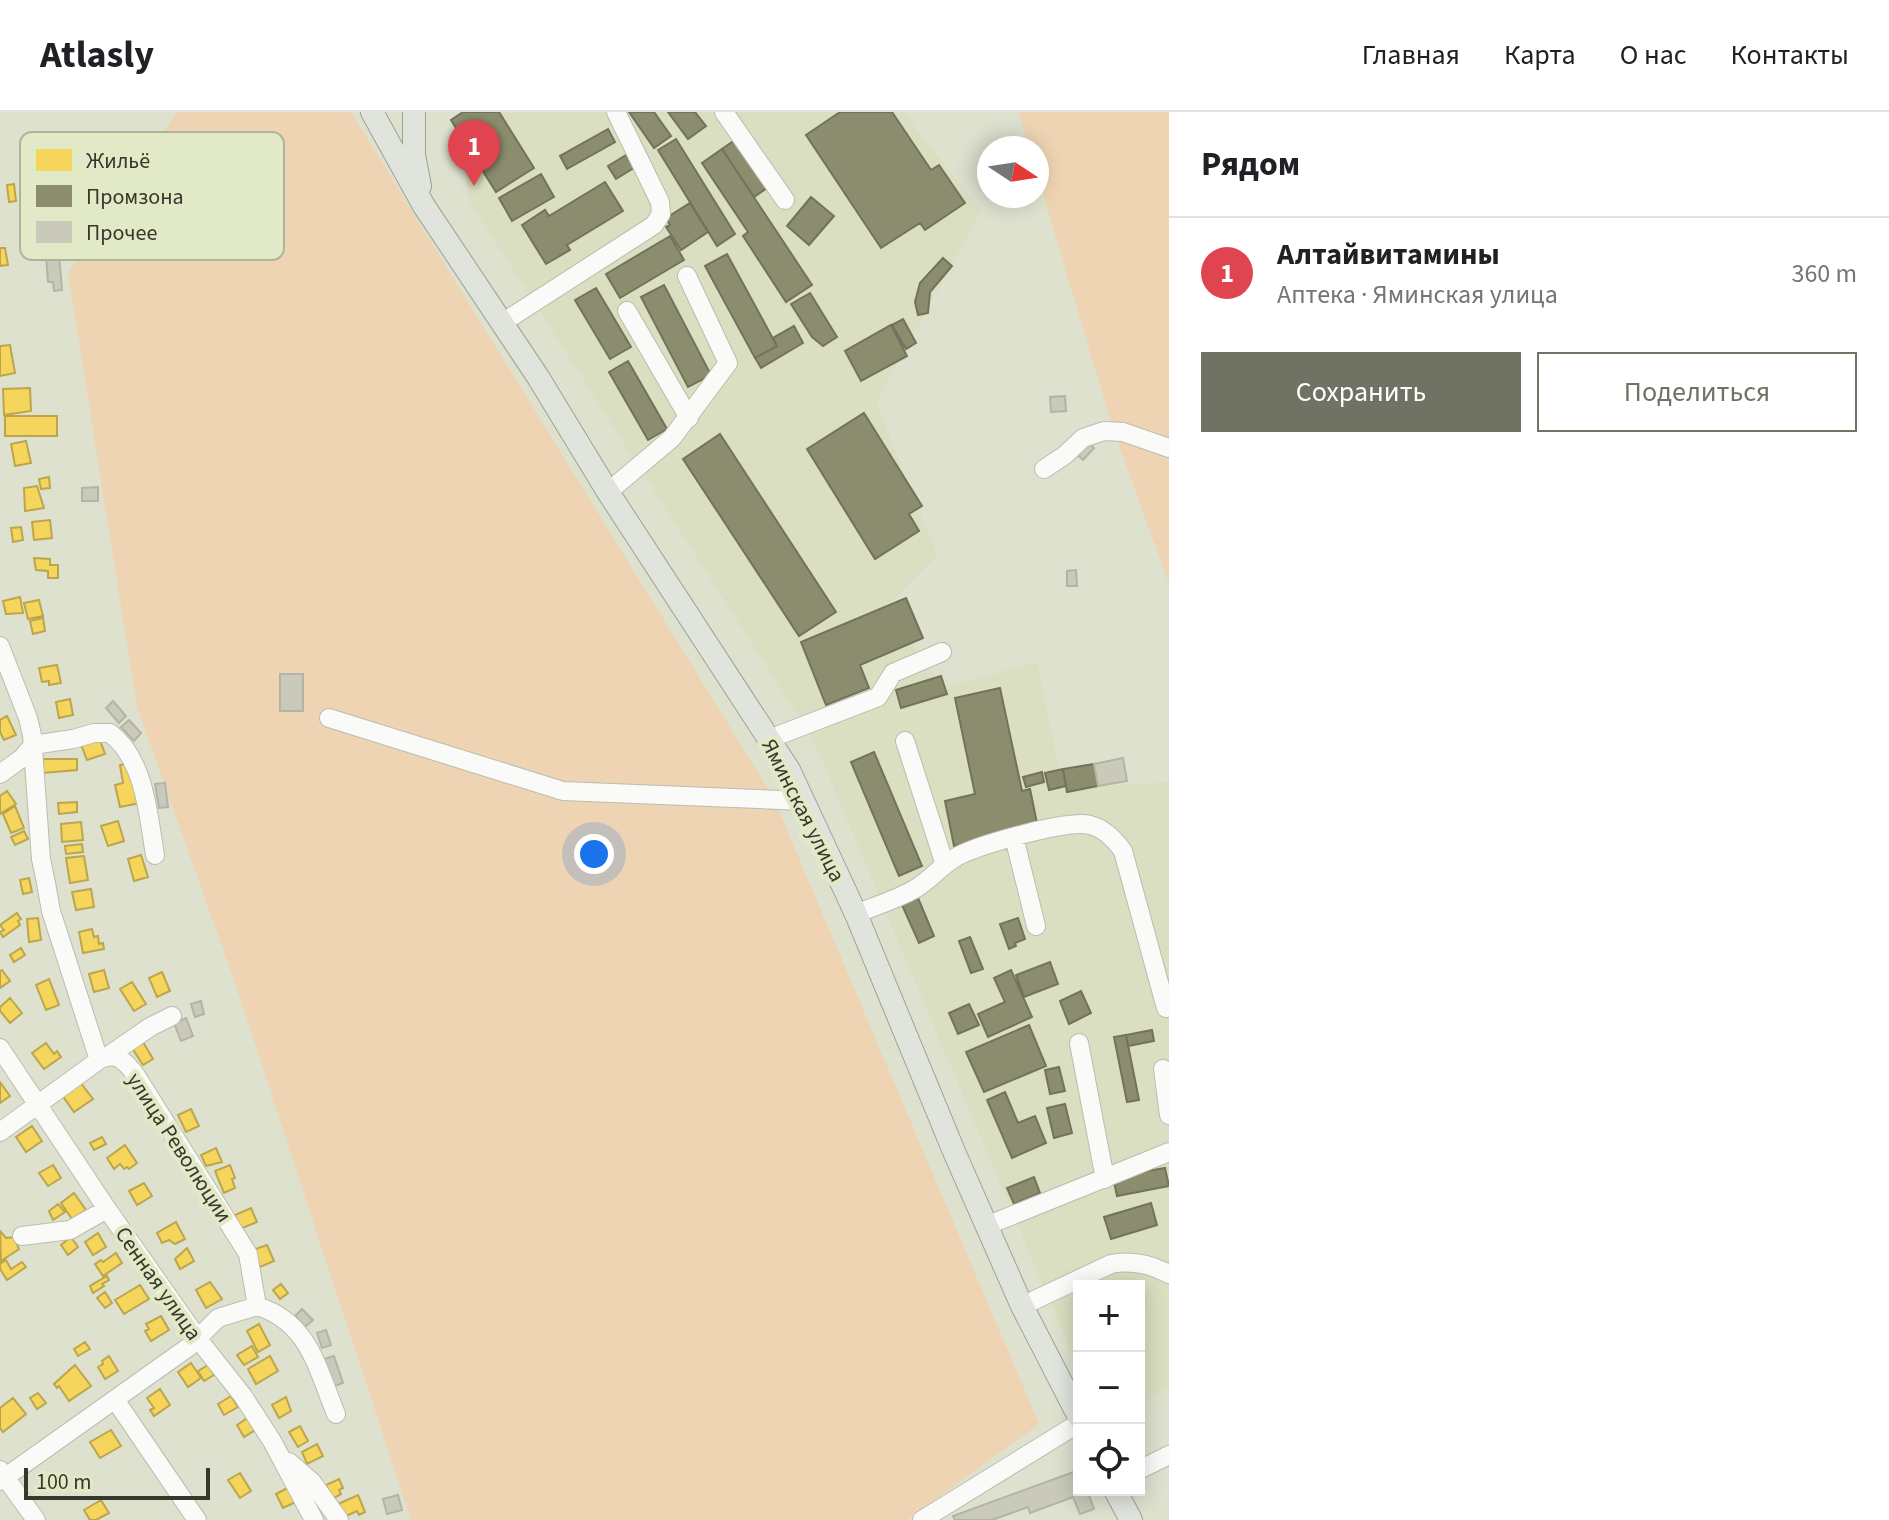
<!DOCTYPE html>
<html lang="ru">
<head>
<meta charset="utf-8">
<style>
	:root { --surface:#fff; --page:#f2f2f2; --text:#202124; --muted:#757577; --line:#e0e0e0; --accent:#707364 }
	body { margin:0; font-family:"Source Sans 3",sans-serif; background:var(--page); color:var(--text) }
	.controls { position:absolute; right:24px; bottom:24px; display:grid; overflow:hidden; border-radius:0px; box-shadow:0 4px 20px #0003 }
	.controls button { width:72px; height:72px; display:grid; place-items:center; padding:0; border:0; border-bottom:2px solid var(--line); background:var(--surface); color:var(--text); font:40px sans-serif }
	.compass { position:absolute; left:977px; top:24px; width:72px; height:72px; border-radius:50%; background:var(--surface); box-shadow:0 4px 20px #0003; rotate:102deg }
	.scale { position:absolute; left:24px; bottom:20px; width:186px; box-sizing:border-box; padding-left:8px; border:4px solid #35382b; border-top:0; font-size:22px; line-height:28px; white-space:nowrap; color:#35382b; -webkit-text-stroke:6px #e2e9c6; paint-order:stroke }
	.you { position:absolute; left:594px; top:742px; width:28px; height:28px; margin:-20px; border:6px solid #fff; border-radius:50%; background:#1a73e8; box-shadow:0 0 0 12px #1a73e833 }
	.badge { display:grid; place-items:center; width:52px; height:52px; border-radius:50%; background:var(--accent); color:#fff; font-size:26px; font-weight:700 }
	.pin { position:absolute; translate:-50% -66px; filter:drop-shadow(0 2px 4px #0008) }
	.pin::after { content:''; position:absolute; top:42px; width:28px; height:24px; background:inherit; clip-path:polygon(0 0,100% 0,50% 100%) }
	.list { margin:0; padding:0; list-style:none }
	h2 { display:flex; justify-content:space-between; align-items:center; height:104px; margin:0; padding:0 32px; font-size:34px }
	h2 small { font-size:26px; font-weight:400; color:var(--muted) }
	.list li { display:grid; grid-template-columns:52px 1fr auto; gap:24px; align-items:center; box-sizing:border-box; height:112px; padding:0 32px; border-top:2px solid var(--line) }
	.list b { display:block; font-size:30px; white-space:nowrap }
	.list p { margin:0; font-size:26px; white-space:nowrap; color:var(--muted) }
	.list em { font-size:26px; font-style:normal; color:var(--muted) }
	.actions { display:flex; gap:16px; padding:24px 32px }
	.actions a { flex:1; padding:18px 0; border:2px solid var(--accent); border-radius:0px; text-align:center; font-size:28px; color:var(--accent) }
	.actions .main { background:var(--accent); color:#fff }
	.icon { flex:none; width:44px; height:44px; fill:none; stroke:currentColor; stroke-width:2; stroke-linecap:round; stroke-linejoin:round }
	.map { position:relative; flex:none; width:1169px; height:1408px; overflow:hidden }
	header { display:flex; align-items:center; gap:48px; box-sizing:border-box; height:112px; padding:0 40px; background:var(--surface); border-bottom:2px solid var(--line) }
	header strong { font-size:38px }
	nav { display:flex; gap:44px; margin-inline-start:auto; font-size:28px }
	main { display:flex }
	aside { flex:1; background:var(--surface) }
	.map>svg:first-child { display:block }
</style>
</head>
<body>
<header>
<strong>Atlasly</strong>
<nav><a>Главная</a><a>Карта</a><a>О нас</a><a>Контакты</a></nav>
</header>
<main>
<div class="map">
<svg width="1169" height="1408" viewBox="0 0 1169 1408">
	<rect width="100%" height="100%" fill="#dde1ce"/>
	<path fill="#d9dfc0" d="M467 0H903L981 99 876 291 937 443 886 496 945 575 1037 550 1063 677 1169 670V1276L1139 1293V1174H1079V1259L813 627 468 87Z"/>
	<path fill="#eed4b2" d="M177 0H351L773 685 1039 1312 907 1408H411L235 871 137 595 68 161Z
		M1019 0H1169V472L1113 317 1037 62V36H1029Z"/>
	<path fill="#f6d55c" stroke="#bca64d" stroke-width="2" d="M14 72 16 89 9 90 7 73Z
		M0 136H5L8 153 0 154Z
		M10 233 15 261 0 264V234Z
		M30 276 31 299 4 303 3 277Z
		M5 304H57V324H5Z
		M26 329 31 351 15 354 11 332Z
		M49 365 50 376 41 377 39 367Z
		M37 374 44 396 25 399 24 376Z
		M50 408 52 426 34 428 32 410Z
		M21 415 23 428 13 430 11 416Z
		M34 446 50 447V453H58V466H48V459L36 458Z
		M20 485 23 501 6 502 3 489Z
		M39 488 43 504 28 507 24 491Z
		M43 506 45 519 33 522 30 509Z
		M57 553 61 571 49 573V569L42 570 39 556Z
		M70 587 73 603 59 606 56 590Z
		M7 604 16 623 4 628 0 620V608Z
		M98 623 105 642 87 648 80 630Z
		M43 647H77V658L43 661Z
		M125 652 140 691 120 695 115 673 123 671 120 653Z
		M7 679 16 692 0 702V684Z
		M77 690V700L59 702 58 691Z
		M15 694 24 716 11 721 3 702Z
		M118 709 124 729 108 734 101 714Z
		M81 710 83 728 62 730 61 712Z
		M24 719 28 727 15 733 11 725Z
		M82 732 83 740 66 742 65 734Z
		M141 743 148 765 134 769 128 747Z
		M84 744 88 768 70 771 66 746Z
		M29 766 32 780 23 782 20 768Z
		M91 777 94 795 76 798 72 780Z
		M17 801 21 807 18 809 20 813 3 825 0 820 4 818 0 813Z
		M38 806 41 828 29 830 27 807Z
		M92 817 94 825 98 824 99 832 103 831 104 837 83 841 79 820Z
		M21 836 25 843 14 850 10 843Z
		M2 858 10 869 0 876V859Z
		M104 858 109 876 94 880 89 862Z
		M162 860 170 879 157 885 149 866Z
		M49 867 59 893 46 898 36 873Z
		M132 870 146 892 134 899 120 877Z
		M10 886 22 901 10 911 0 899V895Z
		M143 930 153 947 143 953 132 936Z
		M46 931 54 942 57 939 61 945 44 957 32 941Z
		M0 970 10 984 0 991Z
		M80 970 93 987 74 1000 62 983Z
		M191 997 199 1014 186 1020 178 1003Z
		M32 1014 42 1029 26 1040 16 1025Z
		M102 1025 106 1032 94 1038 90 1031Z
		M125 1033 137 1051 129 1057 127 1055 124 1057 120 1052 114 1057 107 1046Z
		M216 1036 222 1050 206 1054 201 1043Z
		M53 1053 61 1066 48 1074 39 1061Z
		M230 1053 235 1066 232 1067 235 1076 224 1081 215 1059Z
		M144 1071 152 1084 137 1093 129 1079Z
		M74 1081 86 1098 72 1107 61 1091Z
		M58 1092 65 1100 53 1108 49 1099Z
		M251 1096 257 1110 240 1117 235 1103Z
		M176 1110 185 1127 175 1132 169 1128 162 1131 157 1121Z
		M0 1119 6 1126 14 1125 19 1137 1 1149Z
		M98 1121 106 1135 93 1143 85 1130Z
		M71 1125 78 1135 68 1143 61 1133Z
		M267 1133 274 1149 260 1155 253 1138Z
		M187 1136 194 1149 180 1157 175 1147Z
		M116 1141 122 1151 103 1164 95 1152 101 1148 103 1150Z
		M6 1148 11 1157 22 1150 26 1155 7 1168 0 1157V1152Z
		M107 1164 109 1168 102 1172 104 1174 93 1181 90 1174Z
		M210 1170 222 1187 206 1196 196 1178Z
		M281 1172 288 1181 280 1187 273 1178Z
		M140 1173 149 1187 124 1202 115 1188Z
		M105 1180 112 1191 105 1196 97 1186Z
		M161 1204 169 1218 151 1229 145 1219 149 1217 146 1212Z
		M259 1212 270 1233 258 1240 247 1219Z
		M85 1230 90 1237 78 1244 74 1237Z
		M252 1234 258 1245 244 1253 237 1243Z
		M109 1244 118 1259 105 1267 98 1255 103 1252 102 1249Z
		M270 1244 278 1259 256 1272 248 1257Z
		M191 1251 201 1266 188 1275 178 1260Z
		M75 1253 91 1274 69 1289 59 1274 57 1276 54 1272Z
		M208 1253 214 1263 204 1269 198 1259Z
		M160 1277 170 1293 154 1304 150 1298 154 1296 147 1286Z
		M38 1281 46 1291 37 1297 30 1286Z
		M231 1284 238 1295 224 1303 218 1292Z
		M286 1285 291 1299 279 1306 272 1293Z
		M13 1286 26 1302 3 1320 0 1316V1296Z
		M249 1305 257 1317 244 1325 237 1313Z
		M300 1314 308 1329 298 1335 289 1320Z
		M111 1318 121 1334 100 1346 90 1330Z
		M317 1332 323 1344 307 1352 302 1340Z
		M240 1361 251 1379 240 1386 228 1368Z
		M339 1367 343 1376 339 1378 341 1382 332 1387 326 1373Z
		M291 1374 298 1389 283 1396 276 1382Z
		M358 1383 365 1400 359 1403 357 1399 344 1405 338 1392Z
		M101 1388 109 1401 96 1408H90L84 1398Z"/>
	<path fill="#8c8c6e" stroke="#72735a" stroke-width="2" d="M463 0H499L534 56 496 80 451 8Z
		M629 0H654L671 24 654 36Z
		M668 0H695L706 14 688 27Z
		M840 0H892L931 58 939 53 965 91 925 118 920 111 881 136 806 23Z
		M608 17 615 30 567 57 560 44Z
		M676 27 735 122 717 134 658 38Z
		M735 28 767 76 754 85 722 37Z
		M722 37 812 173 786 190 743 124 748 120 702 51Z
		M626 43 634 56 616 67 608 54Z
		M541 62 554 85 512 109 499 86Z
		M605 70 623 99 567 133 570 138 546 152 522 113 545 98 549 104Z
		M811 85 834 104 809 133 787 114Z
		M690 91 708 120 681 138 666 115 670 113 666 106Z
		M670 124 684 148 620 186 606 162Z
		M727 142 777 234 755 246 705 154Z
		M943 146 952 154 930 180 928 201 918 203 915 190 920 171Z
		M664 173 711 263 688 275 641 185Z
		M596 176 631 235 610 247 575 188Z
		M810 181 837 225 823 234 812 225 791 192Z
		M903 207 916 231 906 237 892 213Z
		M891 213 907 244 861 269 845 239Z
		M794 214 803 231 761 256 755 246 777 234 773 226Z
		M628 249 667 317 648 328 609 260Z
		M864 301 922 394 909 402 919 419 875 447 807 337Z
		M720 322 836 500 799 524 683 347Z
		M906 486 923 526 860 553 869 576 826 593 801 530Z
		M941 564 947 582 901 596 896 578Z
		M1000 576 1022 679 1030 677 1038 716 954 734 945 689 975 682 955 586Z
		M874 640 922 754 899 764 851 650Z
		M1094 652 1098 674 1067 680 1063 657Z
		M1063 657 1066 674 1049 678 1045 661Z
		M1042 660 1044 670 1026 675 1023 665Z
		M918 786 934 824 919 831 902 793Z
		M1018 806 1025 827 1015 831 1016 834 1009 837 1000 812Z
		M970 825 983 857 971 861 959 829Z
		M1050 850 1058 872 1024 885 1016 863Z
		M1011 858 1032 905 988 925 978 902 1005 890 994 866Z
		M1081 879 1091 901 1069 912 1060 889Z
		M969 892 979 913 958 922 949 901Z
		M1029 913 1046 954 984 980 966 940Z
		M1152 918 1154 929 1128 934 1126 923Z
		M1126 923 1139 988 1127 990 1114 925Z
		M1059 955 1065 979 1050 982 1045 958Z
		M1005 980 1018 1011 1035 1004 1046 1031 1012 1046 987 988Z
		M1065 992 1072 1021 1054 1026 1047 996Z
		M1165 1056 1169 1074 1117 1084 1113 1065Z
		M1034 1065 1040 1081 1014 1092 1007 1076Z
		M1151 1091 1157 1113 1111 1127 1104 1105Z"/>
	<path fill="#cacabb" stroke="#b4b3a5" stroke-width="2" d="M59 142 62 178 54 179 53 170H48L46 143Z
		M1065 284 1066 299 1051 300 1050 285Z
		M1088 330 1094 336 1083 348 1076 341Z
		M98 375V389H82V376Z
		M1076 458 1077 474H1067V459Z
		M280 562H303V599H280Z
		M113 589 126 604 119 611 106 596Z
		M129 608 141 621 134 629 121 615Z
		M1123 646 1127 669 1098 674 1094 652Z
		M165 671 168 695 159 696 155 672Z
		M201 889 204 902 195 905 191 892Z
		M186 906 193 924 181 929 174 911Z
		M302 1197 313 1208 305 1215 295 1204Z
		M326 1218 331 1233 322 1236 317 1221Z
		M334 1244 343 1271 330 1276 321 1248Z
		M1079 1358V1378H1087L1094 1397 1080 1402 1073 1385 1030 1401 1028 1395 992 1408H955L953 1404Z
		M398 1383 402 1398 387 1402 383 1387Z"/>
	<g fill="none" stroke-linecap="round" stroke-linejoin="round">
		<defs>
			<path id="minor" d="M724 0 785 88
				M627 199 689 306
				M502 211 654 113 661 102 660 90 616 0
				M1044 357 1065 343 1083 326 1104 319 1123 320 1169 336
				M608 380 672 326 728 251 687 164
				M0 534 28 606 32 623 41 747 46 771 51 799 99 948C116 939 124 948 135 962L248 1142 257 1194C309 1210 317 1256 336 1302
				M329 606 563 679 804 689
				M769 627 878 585 893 561 942 540
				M905 629 945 753
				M0 662 22 646 33 633 73 627 94 621H110C145 648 148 702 155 743
				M1014 725 1036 814
				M856 802C875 794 895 788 913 778 930 769 941 753 958 744 979 733 1068 707 1090 713 1104 716 1115 728 1123 739L1166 896
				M1079 931 1105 1067
				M0 936 107 1097 198 1227 243 1284 272 1329 314 1408
				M108 944 150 915 172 904
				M1163 957 1169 1003
				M0 1020 99 948
				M986 1114 1169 1040
				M22 1124 70 1118 107 1097
				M1022 1194 1111 1152C1131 1148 1152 1153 1169 1162
				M116 1289 197 1408
				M289 1350 312 1370 339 1408
				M0 1358 36 1408
				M1139 1358 1169 1343
				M0 1369 190 1234 218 1206 257 1194
				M922 1408 1079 1311"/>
			<path id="major" d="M372 0 424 94 538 265 608 380 789 658 856 802 955 1042 1022 1194 1079 1305
				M414 0V43L420 74
				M1115 1378 1131 1408"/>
		</defs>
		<use href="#minor" stroke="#babdaf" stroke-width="20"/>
		<use href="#major" stroke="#9aa492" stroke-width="24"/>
		<use href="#minor" stroke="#fafaf8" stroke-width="18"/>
		<use href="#major" stroke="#e0e4dd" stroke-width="22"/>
	</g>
	<g text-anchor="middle" stroke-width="8" stroke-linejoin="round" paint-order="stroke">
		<g font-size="22" fill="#35382b" stroke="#e2e9c6">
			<text transform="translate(804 698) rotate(63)" y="8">Яминская улица</text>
			<text transform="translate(180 1035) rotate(57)" y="8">улица Революции</text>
			<text transform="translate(159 1171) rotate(55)" y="8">Сенная улица</text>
		</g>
	</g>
	<rect x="20" y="20" width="264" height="128" rx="12" fill="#e2e9c6" stroke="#aeb498" stroke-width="2"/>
	<rect x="36" y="37" width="36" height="22" fill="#f6d55c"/>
	<rect x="36" y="73" width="36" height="22" fill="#8c8c6e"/>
	<rect x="36" y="109" width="36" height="22" fill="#cacabb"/>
	<g font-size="22" fill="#35382b">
		<text x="86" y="56">Жильё</text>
		<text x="86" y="92">Промзона</text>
		<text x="86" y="128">Прочее</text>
	</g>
</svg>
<div class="controls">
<button>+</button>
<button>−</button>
<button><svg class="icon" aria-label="locate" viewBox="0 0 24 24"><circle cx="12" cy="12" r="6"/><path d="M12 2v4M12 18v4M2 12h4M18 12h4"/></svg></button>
</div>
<svg class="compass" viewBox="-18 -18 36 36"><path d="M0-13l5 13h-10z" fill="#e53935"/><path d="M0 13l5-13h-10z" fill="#757577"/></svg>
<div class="scale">100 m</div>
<div class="you"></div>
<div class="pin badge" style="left:474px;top:74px;background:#e0444e">1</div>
</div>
<aside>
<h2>Рядом<small></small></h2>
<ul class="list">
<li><span class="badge" style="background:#e0444e">1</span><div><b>Алтайвитамины</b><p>Аптека · Яминская улица</p></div><em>360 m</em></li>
</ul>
<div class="actions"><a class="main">Сохранить</a><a>Поделиться</a></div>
</aside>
</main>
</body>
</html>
